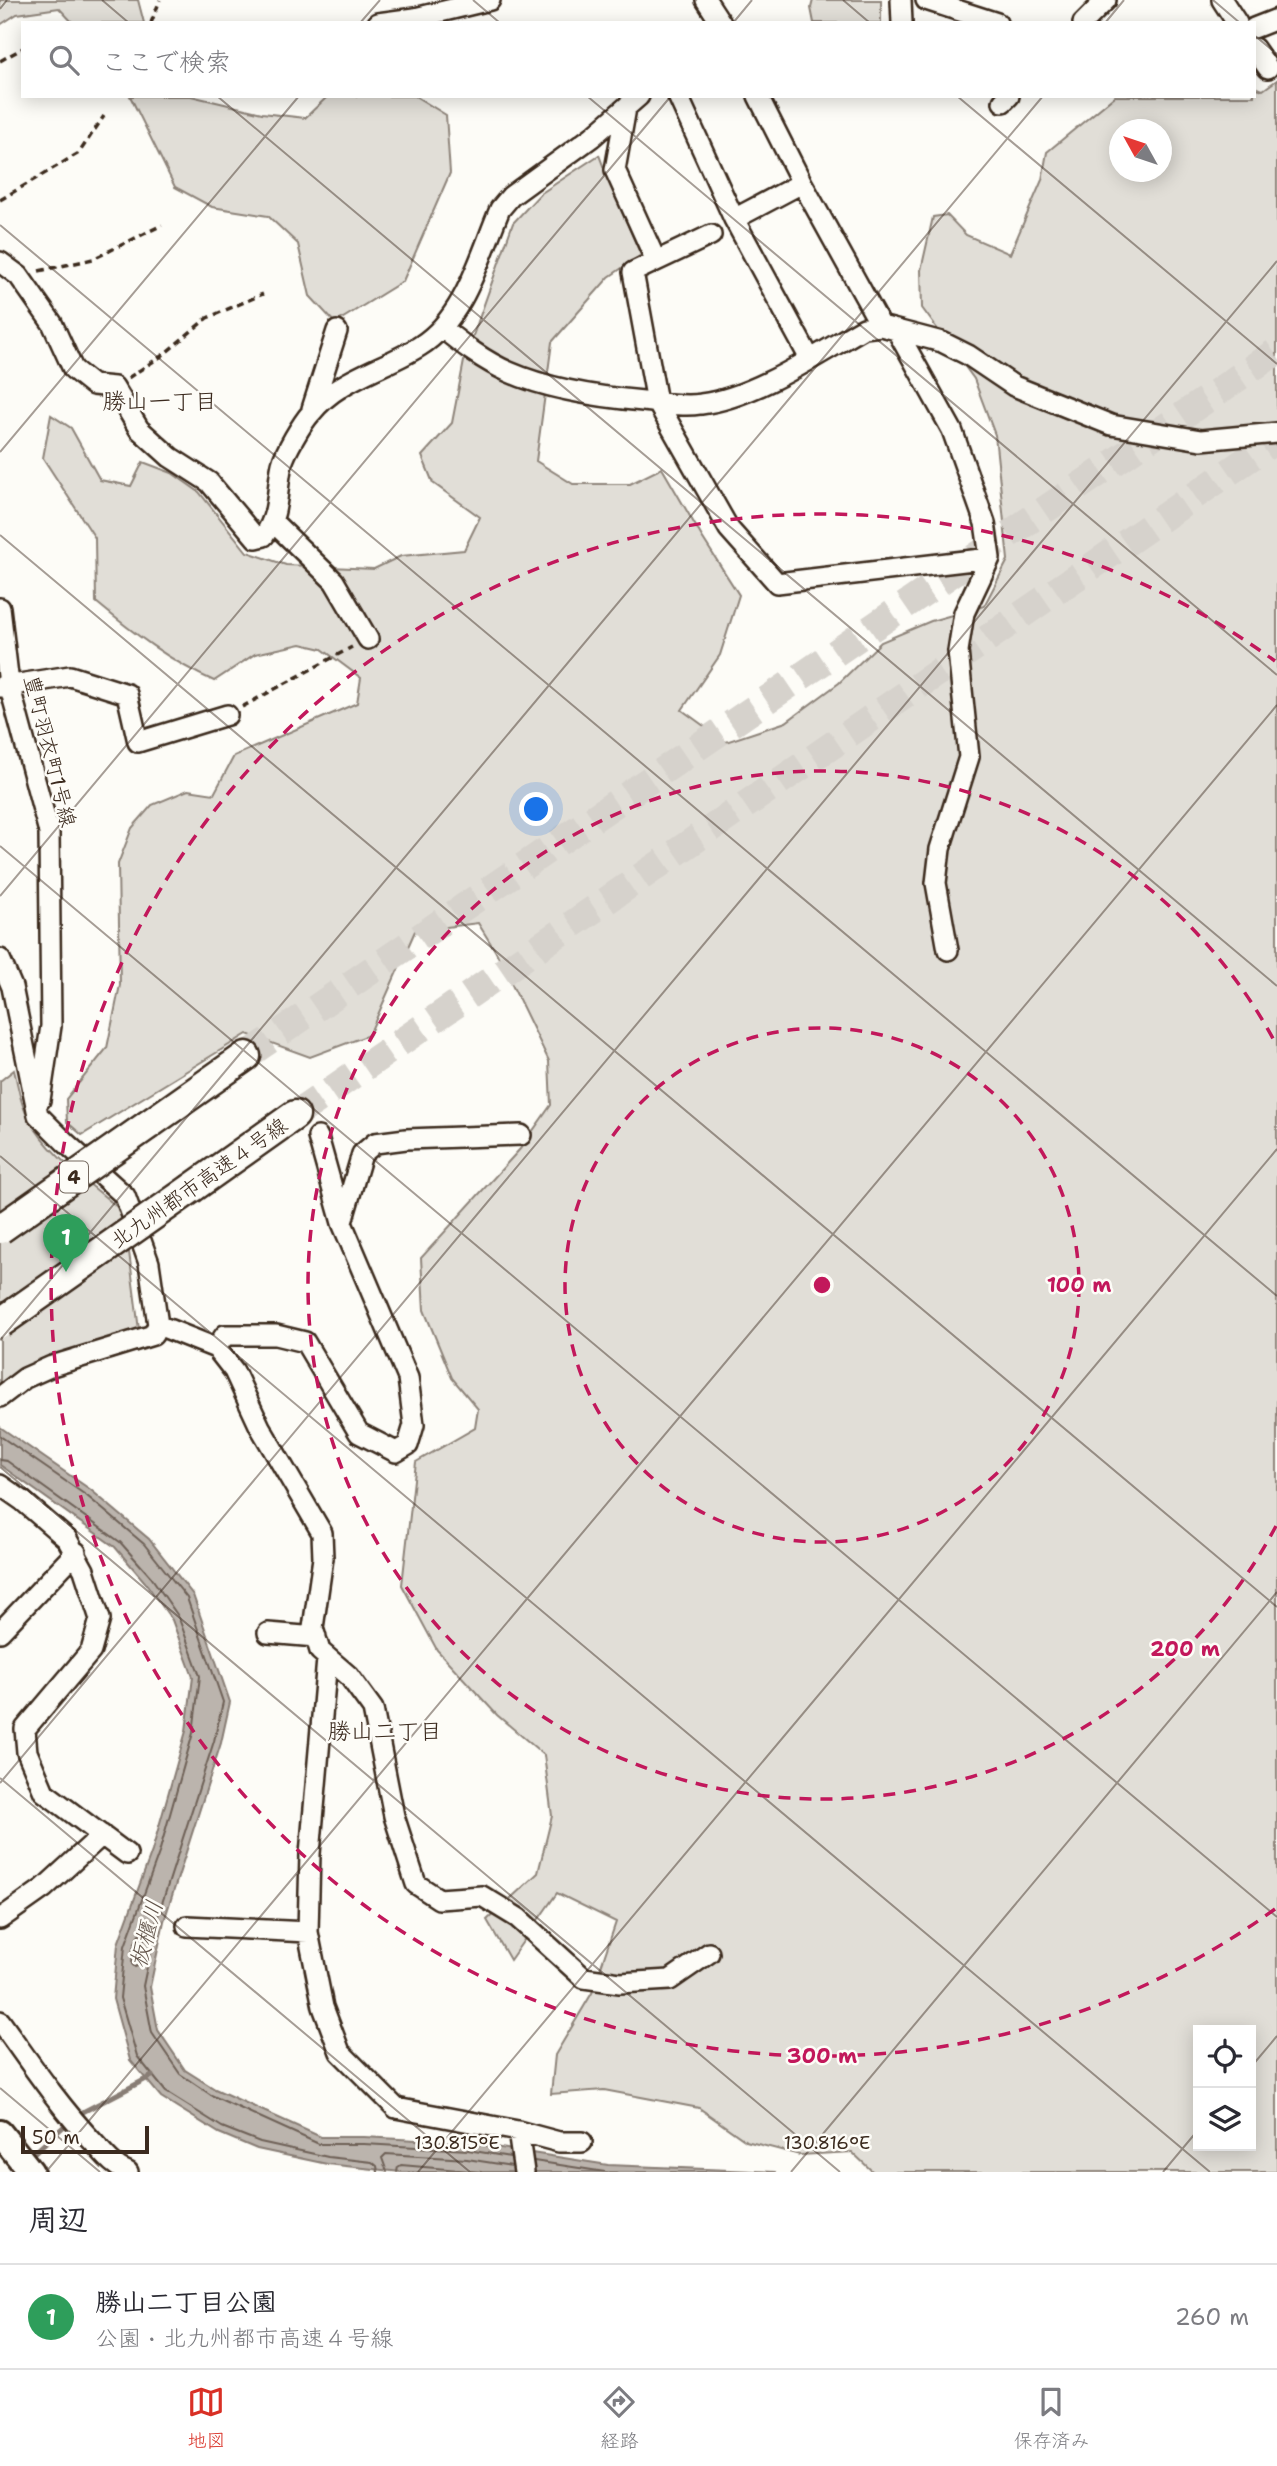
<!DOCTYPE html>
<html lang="ja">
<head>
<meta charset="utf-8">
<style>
	:root { --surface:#fff; --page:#f2f2f3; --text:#2b2b33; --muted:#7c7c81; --line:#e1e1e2; --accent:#d93025 }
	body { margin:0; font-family:"Shantell Sans","Klee One",sans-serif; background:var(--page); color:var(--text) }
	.controls { position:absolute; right:21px; bottom:21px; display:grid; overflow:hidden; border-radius:0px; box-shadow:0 4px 18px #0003 }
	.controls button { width:63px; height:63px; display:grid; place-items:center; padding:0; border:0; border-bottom:2px solid var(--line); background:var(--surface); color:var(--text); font:35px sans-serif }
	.compass { position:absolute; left:1109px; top:119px; width:63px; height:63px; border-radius:50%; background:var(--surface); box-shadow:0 4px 18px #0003; rotate:310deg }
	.scale { position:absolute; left:21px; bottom:18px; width:128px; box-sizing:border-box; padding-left:7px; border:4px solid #3b2a1e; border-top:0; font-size:19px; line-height:24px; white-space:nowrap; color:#3b2a1e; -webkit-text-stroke:5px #fdfcf7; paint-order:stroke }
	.you { position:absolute; left:537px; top:810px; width:24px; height:24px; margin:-18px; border:5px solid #fff; border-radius:50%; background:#1a73e8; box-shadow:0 0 0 10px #1a73e833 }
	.badge { display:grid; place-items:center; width:46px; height:46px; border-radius:50%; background:var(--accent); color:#fff; font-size:23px; font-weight:700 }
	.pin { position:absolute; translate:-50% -58px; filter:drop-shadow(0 2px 4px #0008) }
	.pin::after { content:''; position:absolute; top:37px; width:24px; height:21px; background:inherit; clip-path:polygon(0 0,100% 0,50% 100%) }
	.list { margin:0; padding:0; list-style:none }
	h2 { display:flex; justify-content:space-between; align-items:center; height:91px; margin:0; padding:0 28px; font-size:30px }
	h2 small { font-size:23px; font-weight:400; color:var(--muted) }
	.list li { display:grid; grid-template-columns:46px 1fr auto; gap:21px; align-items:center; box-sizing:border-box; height:105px; padding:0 28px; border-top:2px solid var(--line) }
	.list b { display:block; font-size:26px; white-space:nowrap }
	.list p { margin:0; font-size:23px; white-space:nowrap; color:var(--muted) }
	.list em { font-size:23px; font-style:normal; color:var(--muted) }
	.icon { flex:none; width:38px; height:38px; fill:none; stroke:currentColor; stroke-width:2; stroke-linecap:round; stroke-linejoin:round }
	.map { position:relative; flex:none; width:1277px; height:2172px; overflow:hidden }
	.search { position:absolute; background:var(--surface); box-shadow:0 4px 18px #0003; left:21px; right:21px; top:21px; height:77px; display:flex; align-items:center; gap:18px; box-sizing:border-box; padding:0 24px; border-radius:0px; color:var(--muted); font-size:26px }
	.sheet { height:196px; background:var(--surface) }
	nav { display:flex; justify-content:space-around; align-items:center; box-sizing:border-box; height:98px; border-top:2px solid var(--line); background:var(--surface); font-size:19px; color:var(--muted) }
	nav a { display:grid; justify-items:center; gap:4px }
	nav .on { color:var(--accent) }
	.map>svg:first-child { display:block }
</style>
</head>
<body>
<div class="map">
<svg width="1277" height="2172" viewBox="0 0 1277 2172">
	<rect width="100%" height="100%" fill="#fdfcf7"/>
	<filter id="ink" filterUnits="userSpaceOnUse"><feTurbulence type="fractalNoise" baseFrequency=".0143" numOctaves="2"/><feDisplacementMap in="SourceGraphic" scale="14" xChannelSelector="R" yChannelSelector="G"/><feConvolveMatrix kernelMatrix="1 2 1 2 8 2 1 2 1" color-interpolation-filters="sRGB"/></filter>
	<g filter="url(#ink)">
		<path fill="#e1ded7" stroke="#8e847a" stroke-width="2" fill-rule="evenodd" d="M0 0H138L144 23H73L59 8 17 14 0 25Z
			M813 0H881V23H814L811 8Z
			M1277 80V2172H873L852 2152 800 2155 746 2141 699 2108 604 2090 551 2094 555 2055 592 1993 616 1922 557 1893 510 1960 487 1920 538 1873 552 1816 544 1755 497 1715 437 1650 402 1585 416 1462 475 1428 478 1409 452 1378 424 1310 421 1258 520 1149 551 1105 549 1061 496 952 478 923 415 931 369 1035 310 1057 247 1034 82 1135 67 1122 66 1099 107 1048 120 985 118 864 132 828 152 805 188 790 214 794 234 756 357 703 361 678 322 649 301 644 255 654 214 681C171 662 132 632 96 602L95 538 43 458 51 415 71 428 100 480 131 486 143 462 172 473 199 492 247 552 286 565 374 569 401 556 464 550 480 517 433 483 422 456 452 423 464 361 513 223 540 194 599 155 610 184 641 255 609 277 552 342 536 461 573 484H630L662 468 702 537 739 595 720 655 682 710 726 742 786 722 839 683 881 642 931 621 984 606 1008 560 995 435 974 379 922 308 921 270 933 217 947 215 966 235 1010 254 1042 180 1047 152 1115 96H1254V87L1263 90ZM1120 130H1162V172H1120ZM1198 2030H1251V2146H1198Z
			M130 96H191L262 113 305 118 328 96H415L446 115 450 173 403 281 335 323 310 296 298 244 268 216 212 207 175 187Z
			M14 1070C18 1085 20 1104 28 1117 49 1156 91 1184 124 1213L139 1330 0 1387V1081Z"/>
		<path fill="#bbb4ad" stroke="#887d74" stroke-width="2" d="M0 1427 91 1490 149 1539 193 1595 230 1702 221 1743 164 1921 150 1987 158 2030 185 2070 215 2089 321 2137H364L469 2143 608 2165 776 2172H401L327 2164 257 2149 219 2133 161 2097 130 2060 113 1999 118 1944 152 1851 186 1731 193 1677 172 1620 145 1582 115 1547 0 1465Z"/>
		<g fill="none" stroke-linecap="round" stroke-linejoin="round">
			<path stroke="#6e6157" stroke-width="2" d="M0 1436 87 1496 144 1544 187 1598 223 1702 214 1741 157 1919 143 1986 152 2033 180 2074 211 2095 319 2144H364L468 2150 510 2157
				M0 1460 7 1461 120 1542 151 1577 178 1616 200 1676 193 1733 159 1853 125 1946 120 1998 137 2056 166 2092 222 2127 260 2142 328 2157 372 2162 377 2166 378 2172
				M139 1934H143L144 1937 139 1965 135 1967 132 1964 133 1948Z
				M534 2161 605 2172
				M387 2172 382 2158 386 2154 467 2159 512 2166
				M397 2172 398 2167 401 2165 482 2172"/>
			<path stroke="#887d74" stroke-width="5" d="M77 2115 152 2076
				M27 2159 70 2121"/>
			<path stroke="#d6d2cc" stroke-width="28" stroke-dasharray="28 14" stroke-linecap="butt" d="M246 1056 1277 351
				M295 1115 1277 439"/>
			<defs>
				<path id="minor" d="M706 0 721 23
					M901 0 902 23
					M926 0 997 23
					M1222 0 1237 23
					M378 23 415 18 490 0
					M1083 23 1106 0
					M1254 28 1277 19
					M1254 48 1268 68
					M678 96 734 219 810 359
					M758 96 802 183 881 326
					M1003 102 1009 96
					M626 108 615 170 656 261
					M734 219 802 183
					M711 235 633 272 657 402 729 529 777 583 990 558
					M0 262 19 276 52 323 73 369 93 385 114 387 139 429 170 457 209 482 256 538 264 536C280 513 276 491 282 464 285 452 302 423 311 413 339 378 384 369 420 346 465 318 480 256 500 209L511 196 592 137 639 96
					M442 328C463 345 484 361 509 372 550 390 598 397 643 401 661 403 683 407 701 404 754 398 818 354 864 328L881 326 942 342 968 355 1014 386 1111 425 1201 440 1277 433
					M897 331 952 430 985 523 990 558 964 613 958 651 969 757 940 849 936 883 948 950
					M312 409 337 331
					M273 522 334 581 368 639
					M0 608 9 684 49 832 51 1026 40 1100
					M0 687 70 676 127 694 138 742 227 715
					M0 959 12 987 38 1115 66 1143 125 1196 149 1263 158 1325 216 1348 234 1371 260 1427 322 1533 323 1558 313 1628 320 1651 349 1676 373 1709 394 1816 416 1884 439 1899 482 1896 518 1918 584 1978 620 1983 670 1980 709 1953
					M342 1222 362 1154 375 1143 406 1139 521 1135
					M216 1348 225 1335H276L305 1342 359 1433 396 1452 408 1445 414 1425 408 1378 342 1223 318 1137
					M0 1397 25 1378 52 1366 153 1335 158 1325
					M0 1485 23 1501 67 1539 84 1570 100 1619 91 1651 25 1729 27 1752 44 1792 127 1854
					M0 1632 76 1552
					M268 1633 316 1637
					M327 1659 310 1854 308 1932 323 2007 340 2052 396 2108 518 2131 559 2142H582
					M0 1919 44 1888 102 1835
					M187 1926 308 1932
					M0 2021C30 2063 59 2106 95 2144 105 2155 114 2167 128 2172
					M518 2131 524 2172"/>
				<path id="major" d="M0 2133 31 2172"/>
				<path id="highway" d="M148 1125 246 1056
					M192 1188 295 1115"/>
			</defs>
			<use href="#minor" stroke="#3b2a1e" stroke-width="24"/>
			<use href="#major" stroke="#3b2a1e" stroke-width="30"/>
			<use href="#highway" stroke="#3b2a1e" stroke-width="33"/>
			<path stroke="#3b2a1e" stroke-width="3.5" stroke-dasharray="7 5" stroke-linecap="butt" d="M151 23 160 0
				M0 61 23 48
				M0 200 79 153 104 116
				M39 271 93 259 162 225
				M128 378 163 355 207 318 263 294
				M242 707 352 647"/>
			<use href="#minor" stroke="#fdfcf7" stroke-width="19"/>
			<use href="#major" stroke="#fdfcf7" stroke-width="24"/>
			<use href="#highway" stroke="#fdfcf7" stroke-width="28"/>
			<defs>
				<path id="highway-bridge" d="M0 1229 148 1125
					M0 1323 192 1188"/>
			</defs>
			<use href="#highway-bridge" stroke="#3b2a1e" stroke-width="33" stroke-linecap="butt"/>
			<use href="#highway-bridge" stroke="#fdfcf7" stroke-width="28"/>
		</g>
	</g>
	<path fill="none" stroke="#3b2a1e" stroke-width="2" stroke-opacity="0.45" d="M102 0 129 23M473 0 500 23M843 0 870 23M1213 0 1240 23M0 9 7 0M360 23 380 0M733 23 752 0M1105 23 1124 0M1254 35 1277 54M217 96 1277 986M587 96 1277 675M957 96 1277 364M0 225 1277 1296M0 452 299 96M0 535 1277 1607M0 846 1277 1917M0 896 671 96M0 1156 1210 2172M0 1340 1043 96M0 1467 840 2172M0 1778 470 2172M0 1783 1277 261M1251 2067 1277 2036M0 2088 100 2172M46 2172 1277 705M418 2172 1277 1149M791 2172 1277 1592M1163 2172 1198 2130"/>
	<g fill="none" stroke="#c2185b" stroke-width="3.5" stroke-dasharray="12 9">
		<circle cx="822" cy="1285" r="257"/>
		<path d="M1276 1526A514 514 0 1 1 1276 1044"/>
		<path d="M1275 1909A771 771 0 1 1 1275 661"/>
	</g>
	<g text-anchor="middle" stroke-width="5" stroke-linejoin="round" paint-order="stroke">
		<rect fill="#fdfcf7" stroke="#75695f" stroke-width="2" x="60" y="1161.5" width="28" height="31" rx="5"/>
		<g font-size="19" font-weight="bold" fill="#3b2a1e">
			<text x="74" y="1184">4</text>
		</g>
		<g font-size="21" fill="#3b2a1e" stroke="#fdfcf7">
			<text transform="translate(50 751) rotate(76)" y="7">豊町羽衣町1号線</text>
			<text transform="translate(199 1183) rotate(-35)" y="7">北九州都市高速４号線</text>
		</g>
		<g font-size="23" fill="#3b2a1e" stroke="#fdfcf7">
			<text x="160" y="409">勝山一丁目</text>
			<text x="385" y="1739">勝山二丁目</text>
		</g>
		<g font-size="23" font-style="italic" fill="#615349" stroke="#fdfcf7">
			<text transform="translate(146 1934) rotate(-75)" y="8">板櫃川</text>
		</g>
	</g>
	<g font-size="18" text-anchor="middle" fill="#3b2a1e" stroke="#fdfcf7" stroke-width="5" stroke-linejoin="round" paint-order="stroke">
		<text x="457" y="2149">130.815°E</text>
		<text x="827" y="2149">130.816°E</text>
	</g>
	<circle cx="822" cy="1285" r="10" fill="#c2185b" stroke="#fdfcf7" stroke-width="3.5"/>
	<g font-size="21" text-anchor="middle" font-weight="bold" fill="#c2185b" stroke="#fdfcf7" stroke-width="5" stroke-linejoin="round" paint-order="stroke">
		<text x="1079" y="1292">100 m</text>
		<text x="1185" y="1656">200 m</text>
		<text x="822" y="2063">300 m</text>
	</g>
</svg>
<div class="controls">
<button><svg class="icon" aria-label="locate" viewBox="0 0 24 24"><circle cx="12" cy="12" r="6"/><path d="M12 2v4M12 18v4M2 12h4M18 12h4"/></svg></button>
<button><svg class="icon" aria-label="layers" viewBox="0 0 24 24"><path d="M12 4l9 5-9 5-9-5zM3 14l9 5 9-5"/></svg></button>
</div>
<svg class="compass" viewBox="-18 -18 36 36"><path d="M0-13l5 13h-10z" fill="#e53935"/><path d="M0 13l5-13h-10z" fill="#7c7c81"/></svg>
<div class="scale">50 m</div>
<div class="you"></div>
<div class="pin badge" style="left:66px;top:1272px;background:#2e9e5b">1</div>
<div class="search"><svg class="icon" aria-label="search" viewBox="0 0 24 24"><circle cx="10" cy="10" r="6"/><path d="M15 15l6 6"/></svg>ここで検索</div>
</div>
<section class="sheet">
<h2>周辺<small></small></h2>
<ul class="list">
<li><span class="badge" style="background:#2e9e5b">1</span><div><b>勝山二丁目公園</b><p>公園 · 北九州都市高速４号線</p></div><em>260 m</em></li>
</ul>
</section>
<nav>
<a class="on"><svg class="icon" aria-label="map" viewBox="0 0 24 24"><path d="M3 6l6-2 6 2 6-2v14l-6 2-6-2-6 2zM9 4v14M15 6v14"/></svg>地図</a>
<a><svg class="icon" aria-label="directions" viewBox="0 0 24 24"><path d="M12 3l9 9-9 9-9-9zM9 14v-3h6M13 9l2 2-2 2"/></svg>経路</a>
<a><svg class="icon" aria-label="saved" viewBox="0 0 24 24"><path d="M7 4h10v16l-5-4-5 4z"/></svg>保存済み</a>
</nav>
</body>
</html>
